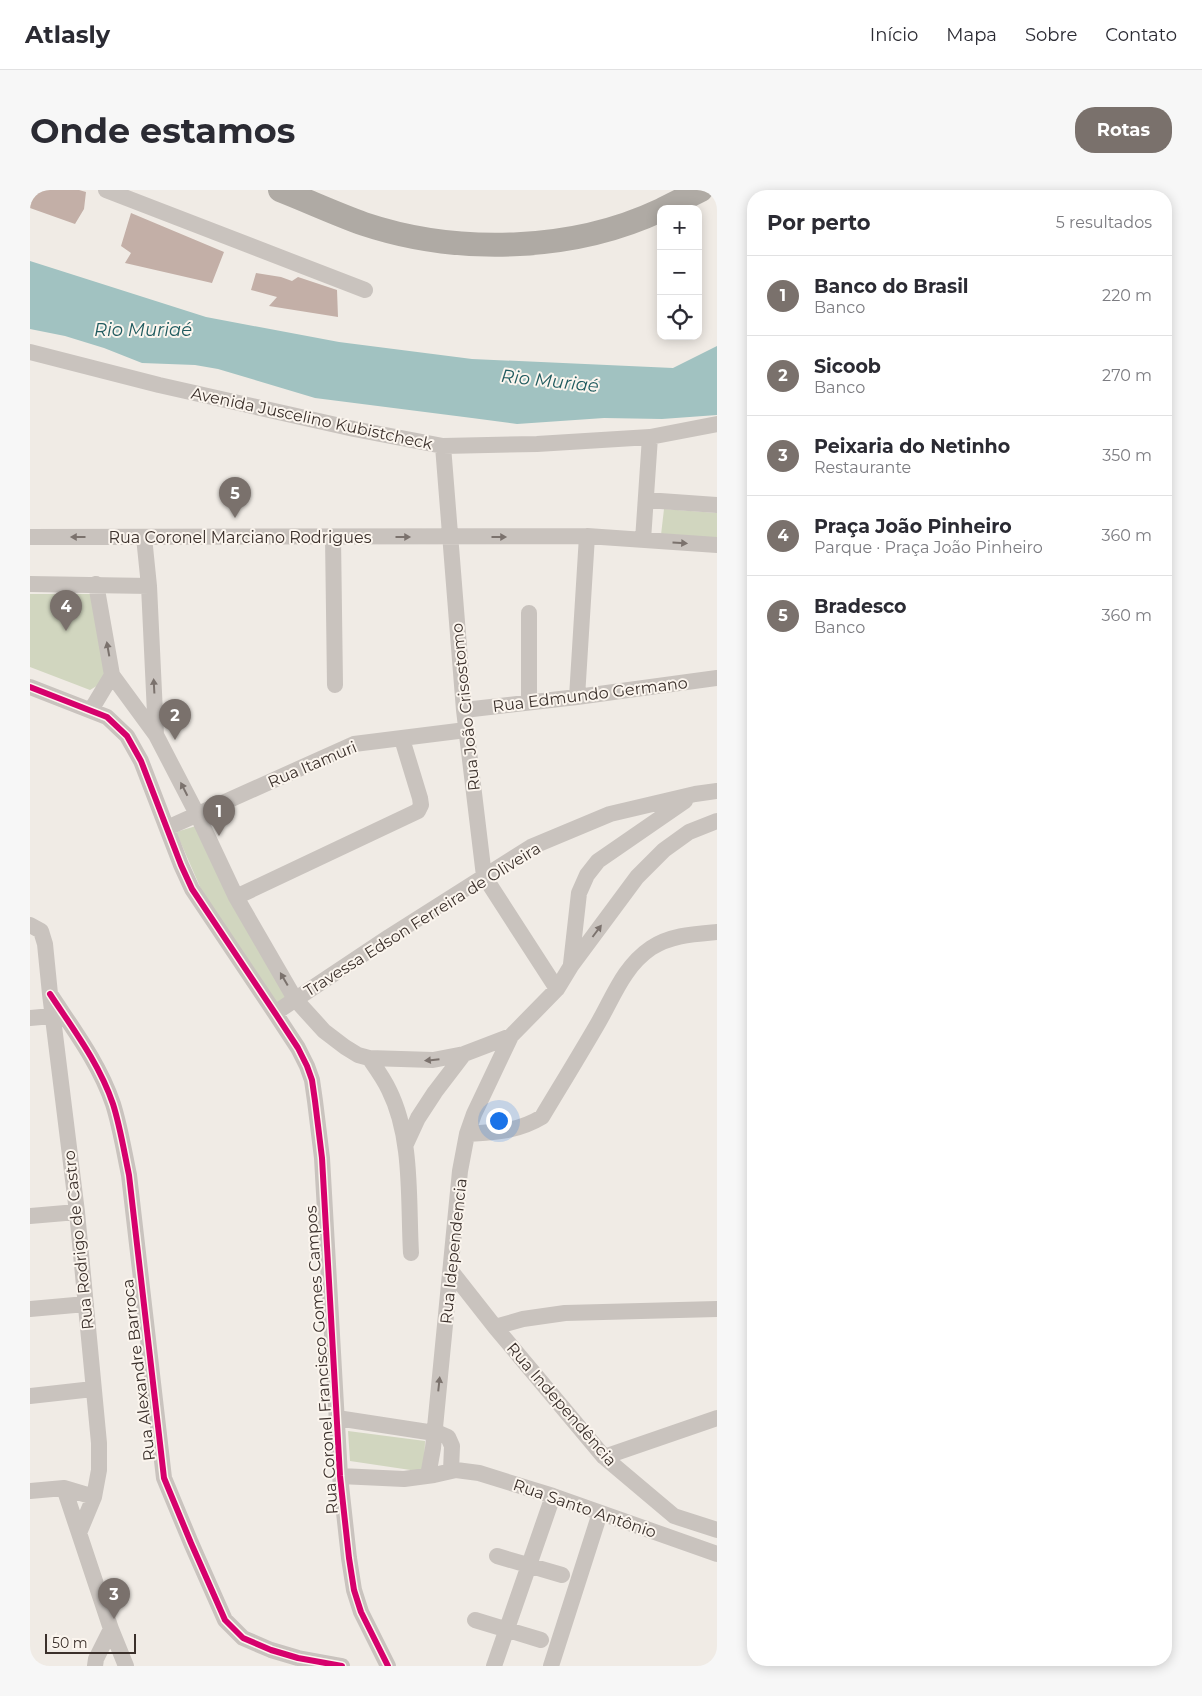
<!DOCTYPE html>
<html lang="pt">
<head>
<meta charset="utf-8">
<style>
	:root { --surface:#fff; --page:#f7f7f7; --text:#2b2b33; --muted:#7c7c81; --line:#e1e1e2; --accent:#7a716c }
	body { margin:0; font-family:Montserrat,sans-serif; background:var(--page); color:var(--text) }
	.controls { position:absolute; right:15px; top:15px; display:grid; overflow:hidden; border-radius:10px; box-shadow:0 2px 12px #0003 }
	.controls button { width:45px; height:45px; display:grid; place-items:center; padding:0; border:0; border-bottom:1px solid var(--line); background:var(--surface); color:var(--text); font:25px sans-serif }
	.scale { position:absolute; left:15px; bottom:12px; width:91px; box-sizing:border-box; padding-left:5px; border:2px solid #3b302b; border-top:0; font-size:14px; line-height:18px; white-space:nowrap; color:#3b302b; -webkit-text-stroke:4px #fbf5ee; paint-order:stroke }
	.you { position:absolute; left:468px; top:930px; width:18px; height:18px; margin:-12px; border:4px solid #fff; border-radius:50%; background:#1a73e8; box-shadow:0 0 0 8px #1a73e833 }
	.badge { display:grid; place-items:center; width:32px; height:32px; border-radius:50%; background:var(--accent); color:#fff; font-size:16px; font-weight:700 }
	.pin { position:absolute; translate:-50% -41px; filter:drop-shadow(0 1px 2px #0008) }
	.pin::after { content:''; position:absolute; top:26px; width:18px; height:15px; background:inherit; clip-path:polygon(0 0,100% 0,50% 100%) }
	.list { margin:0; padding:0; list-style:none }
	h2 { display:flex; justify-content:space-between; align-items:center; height:65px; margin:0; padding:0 20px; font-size:21px }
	h2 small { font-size:16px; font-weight:400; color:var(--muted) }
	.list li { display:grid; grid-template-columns:32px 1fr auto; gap:15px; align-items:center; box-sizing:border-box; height:80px; padding:0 20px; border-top:1px solid var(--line) }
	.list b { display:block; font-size:19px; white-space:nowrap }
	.list p { margin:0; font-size:16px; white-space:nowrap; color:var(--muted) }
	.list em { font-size:16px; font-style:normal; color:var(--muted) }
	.icon { flex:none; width:28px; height:28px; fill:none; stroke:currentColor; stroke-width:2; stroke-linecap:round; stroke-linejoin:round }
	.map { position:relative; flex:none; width:687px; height:1476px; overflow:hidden; border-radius:20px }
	header { display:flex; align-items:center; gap:30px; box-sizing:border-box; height:70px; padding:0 25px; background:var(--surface); border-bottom:1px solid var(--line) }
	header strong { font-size:24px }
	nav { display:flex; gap:28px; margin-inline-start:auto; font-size:18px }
	.intro { display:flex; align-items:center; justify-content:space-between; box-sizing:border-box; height:120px; padding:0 30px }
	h1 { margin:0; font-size:35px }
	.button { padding:12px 22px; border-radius:20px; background:var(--accent); color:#fff; font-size:18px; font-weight:700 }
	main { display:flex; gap:30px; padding:0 30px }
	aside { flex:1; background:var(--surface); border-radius:20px; box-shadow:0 2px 12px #0003 }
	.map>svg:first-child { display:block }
</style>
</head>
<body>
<header>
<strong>Atlasly</strong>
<nav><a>Início</a><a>Mapa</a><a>Sobre</a><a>Contato</a></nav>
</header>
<div class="intro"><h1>Onde estamos</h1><a class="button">Rotas</a></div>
<main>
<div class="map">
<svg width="687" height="1476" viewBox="0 0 687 1476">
	<rect width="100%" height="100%" fill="#f0ebe5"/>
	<path fill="#d1d6bf" d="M634 319 687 323V348L631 345Z
		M0 404H69L75 491 60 500 0 477Z
		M166 636 259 805 244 816 171 699 146 642Z
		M318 1241 395 1251 394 1282 320 1271Z"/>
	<path fill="#a1c2c1" d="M0 71 176 127 309 152 442 169 643 178 687 156V225L632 229 574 228 487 234 442 228 285 208 188 179 165 175 112 173 74 158 35 146 0 139Z"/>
	<path fill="#c3afa7" d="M0 0H49L56 2 54 19 45 34 0 18Z
		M101 23 194 62 182 93 95 73 101 63 91 56Z
		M226 83 251 87 262 91 268 87 307 100 308 127 239 116 247 107 221 100Z"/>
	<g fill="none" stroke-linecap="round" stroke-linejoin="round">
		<path stroke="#c9c3be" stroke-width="16" d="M76 0 335 100
			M0 162 129 195 324 239 413 256 507 254 620 247 687 234
			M413 256 434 520 454 686 527 799
			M616 310 687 315
			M0 347 557 346 687 355
			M114 347 119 396 126 545 167 624 206 707 265 809 294 841 315 857 328 865 339 868 403 870 434 864 481 846
			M303 347 305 495
			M613 350 620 247
			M0 394 119 396
			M66 394 82 485 126 545
			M499 423V512
			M0 497 77 527 97 546 111 571 151 675 162 699 245 823 268 858 277 876 282 890 285 911 292 968 310 1286 319 1368 324 1400 331 1422 358 1476
			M547 507 557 346
			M61 520 82 485
			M434 520 547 507 687 488
			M137 638 324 554 436 540
			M206 707 388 621 391 615 390 608 372 549
			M0 735 11 741 15 754 20 804 47 1022 69 1253V1280L64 1307 49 1343
			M541 774 549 703 557 685 568 671 655 611
			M20 804C43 839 69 873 83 914 90 936 94 961 99 985L134 1288 161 1353 195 1430 213 1448 241 1460 268 1468 312 1476
			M245 823 359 747 501 657 580 624 665 604 687 601
			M0 828 22 826
			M339 868C346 878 354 889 359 900 383 948 378 1011 381 1063
			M437 944C465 942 487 942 512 927 530 897 549 866 567 835 583 808 593 777 621 758 641 745 664 744 687 742
			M376 954 388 928 405 902 434 864
			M0 1026 47 1022
			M421 1081 465 1137 574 1267 644 1326 687 1340
			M0 1119 56 1114
			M465 1137 493 1129 535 1123 687 1119
			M0 1206 63 1199
			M307 1228 411 1244 418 1247 422 1256 421 1281
			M574 1267 687 1228
			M310 1286 374 1289 404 1285 426 1280 449 1283 523 1306 687 1364
			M398 1286 403 1258 430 981 437 944 444 924 481 846 527 799 541 776 607 687 634 660 659 642 687 631
			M34 1298 81 1439 96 1476
			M0 1301 34 1298 64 1307
			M467 1366 532 1385
			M445 1430 511 1450
			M65 1476 66 1469 81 1439
			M464 1476 523 1306
			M521 1476 570 1323"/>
		<path stroke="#afaaa4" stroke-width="24" d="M250 0C278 11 306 24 334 34 427 65 542 62 631 20
			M633 19 671 0"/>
		<defs>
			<path id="cycleway" d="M0 497 77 527 97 546 111 571 151 675 162 699 245 823 268 858 277 876 282 890 285 911 292 968 310 1286 319 1368 324 1400 331 1422 358 1476
				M20 804C43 839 69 873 83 914 90 936 94 961 99 985L134 1288 161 1353 195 1430 213 1448 241 1460 268 1468 312 1476"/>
		</defs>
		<use href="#cycleway" stroke="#fbf5ee" stroke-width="9"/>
		<use href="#cycleway" stroke="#d6006c" stroke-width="6"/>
	</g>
	<defs><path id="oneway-solid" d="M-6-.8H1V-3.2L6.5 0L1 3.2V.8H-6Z" transform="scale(1.25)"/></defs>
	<g fill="#7b726d">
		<use href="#oneway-solid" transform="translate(48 347) rotate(-180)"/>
		<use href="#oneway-solid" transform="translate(373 347)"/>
		<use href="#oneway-solid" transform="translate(469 347)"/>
		<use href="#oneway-solid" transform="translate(650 353) rotate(3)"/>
		<use href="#oneway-solid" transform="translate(78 459) rotate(-100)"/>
		<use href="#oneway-solid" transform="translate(124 496) rotate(-93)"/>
		<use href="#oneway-solid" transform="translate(154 599) rotate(-117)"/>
		<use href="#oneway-solid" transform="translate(567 741) rotate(-53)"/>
		<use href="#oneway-solid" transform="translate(254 789) rotate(-120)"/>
		<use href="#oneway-solid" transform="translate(402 870) rotate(174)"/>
		<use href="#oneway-solid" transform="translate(409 1194) rotate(-84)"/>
	</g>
	<g text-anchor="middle" stroke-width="4" stroke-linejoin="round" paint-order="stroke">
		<g font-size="16" fill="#3b302b" stroke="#fbf5ee">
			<text transform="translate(282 228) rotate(12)" y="6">Avenida Juscelino Kubistcheck</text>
			<text x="210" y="353">Rua Coronel Marciano Rodrigues</text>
			<text transform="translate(560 504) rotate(-7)" y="6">Rua Edmundo Germano</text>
			<text transform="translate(435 517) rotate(-96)" y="6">Rua João Crisostomo</text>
			<text transform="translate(282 574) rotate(-23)" y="6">Rua Itamuri</text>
			<text transform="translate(392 729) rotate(-32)" y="6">Travessa Edson Ferreira de Oliveira</text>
			<text transform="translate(48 1050) rotate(-96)" y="6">Rua Rodrigo de Castro</text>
			<text transform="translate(423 1061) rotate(-84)" y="6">Rua Idependencia</text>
			<text transform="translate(291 1170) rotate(-94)" y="6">Rua Coronel Francisco Gomes Campos</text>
			<text transform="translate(108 1180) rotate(-97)" y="6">Rua Alexandre Barroca</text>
			<text transform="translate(532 1214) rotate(49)" y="6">Rua Independência</text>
			<text transform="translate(555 1318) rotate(19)" y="6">Rua Santo Antônio</text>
		</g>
		<g font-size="18" font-style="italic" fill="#1f5a5e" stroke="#fbf5ee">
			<text x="113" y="146">Rio Muriaé</text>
			<text transform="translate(520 191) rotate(6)" y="6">Rio Muriaé</text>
		</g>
	</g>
</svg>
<div class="controls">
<button>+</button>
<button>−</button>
<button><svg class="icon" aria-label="locate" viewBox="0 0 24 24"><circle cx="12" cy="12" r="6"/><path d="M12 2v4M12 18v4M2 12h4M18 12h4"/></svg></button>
</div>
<div class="scale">50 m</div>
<div class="you"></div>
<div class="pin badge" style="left:189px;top:646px">1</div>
<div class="pin badge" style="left:145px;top:550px">2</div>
<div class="pin badge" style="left:84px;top:1429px">3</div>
<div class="pin badge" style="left:36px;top:441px">4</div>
<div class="pin badge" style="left:205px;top:328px">5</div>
</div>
<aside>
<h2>Por perto<small>5 resultados</small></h2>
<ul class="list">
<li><span class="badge">1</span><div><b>Banco do Brasil</b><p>Banco</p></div><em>220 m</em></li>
<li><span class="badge">2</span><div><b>Sicoob</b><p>Banco</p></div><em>270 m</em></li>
<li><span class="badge">3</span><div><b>Peixaria do Netinho</b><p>Restaurante</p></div><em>350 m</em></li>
<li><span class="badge">4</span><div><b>Praça João Pinheiro</b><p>Parque · Praça João Pinheiro</p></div><em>360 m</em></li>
<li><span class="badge">5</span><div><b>Bradesco</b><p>Banco</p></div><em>360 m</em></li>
</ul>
</aside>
</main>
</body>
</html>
